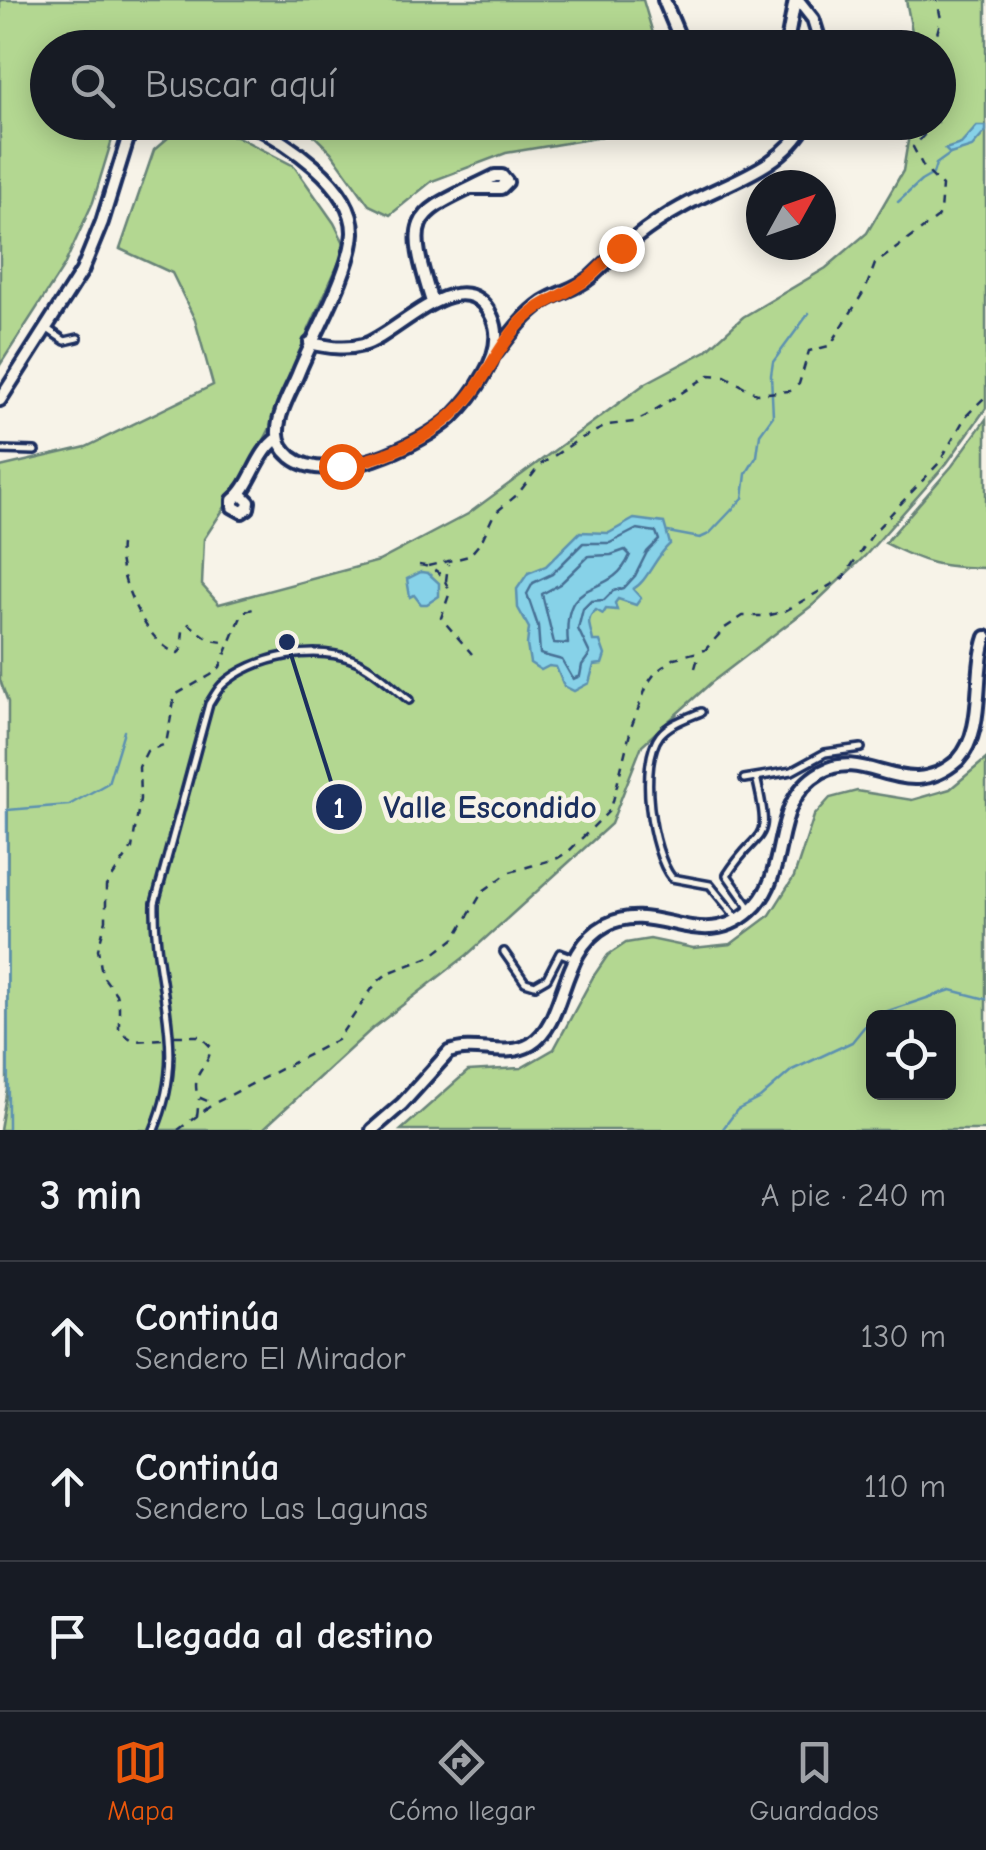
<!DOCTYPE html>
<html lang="es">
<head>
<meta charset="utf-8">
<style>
	:root { --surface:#171b24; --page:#242831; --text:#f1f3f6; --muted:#9ea1a6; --line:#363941; --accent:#ea580c }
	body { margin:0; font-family:"Comic Neue",sans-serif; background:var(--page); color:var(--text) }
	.controls { position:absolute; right:30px; bottom:30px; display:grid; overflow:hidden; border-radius:15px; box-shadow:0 5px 25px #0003 }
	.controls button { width:90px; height:90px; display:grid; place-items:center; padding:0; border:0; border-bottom:2px solid var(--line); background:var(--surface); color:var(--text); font:50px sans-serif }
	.compass { position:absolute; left:746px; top:170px; width:90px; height:90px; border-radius:50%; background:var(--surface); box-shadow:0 5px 25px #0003; rotate:50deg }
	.stop { position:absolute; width:30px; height:30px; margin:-22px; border:8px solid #ea580c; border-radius:50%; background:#fff }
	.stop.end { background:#ea580c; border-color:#fff; box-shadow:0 2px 10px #0008 }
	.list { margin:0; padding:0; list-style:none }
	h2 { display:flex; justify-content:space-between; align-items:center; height:130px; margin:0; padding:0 40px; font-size:42px }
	h2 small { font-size:32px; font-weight:400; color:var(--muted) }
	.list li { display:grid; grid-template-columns:65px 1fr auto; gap:30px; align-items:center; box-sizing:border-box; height:150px; padding:0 40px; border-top:2px solid var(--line) }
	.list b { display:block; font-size:38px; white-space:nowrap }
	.list p { margin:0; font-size:32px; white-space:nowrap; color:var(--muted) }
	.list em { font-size:32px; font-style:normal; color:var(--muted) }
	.icon { flex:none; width:55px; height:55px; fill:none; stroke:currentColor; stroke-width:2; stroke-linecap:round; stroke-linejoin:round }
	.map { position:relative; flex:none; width:986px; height:1130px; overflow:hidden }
	.search { position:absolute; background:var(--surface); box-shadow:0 5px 25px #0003; left:30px; right:30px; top:30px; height:110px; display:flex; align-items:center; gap:25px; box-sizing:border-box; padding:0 35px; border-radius:55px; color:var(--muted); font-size:38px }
	.sheet { height:580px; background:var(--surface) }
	nav { display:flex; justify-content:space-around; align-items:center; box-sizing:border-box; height:140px; border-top:2px solid var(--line); background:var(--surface); font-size:28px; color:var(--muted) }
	nav a { display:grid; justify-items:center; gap:5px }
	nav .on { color:var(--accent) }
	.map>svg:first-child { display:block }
</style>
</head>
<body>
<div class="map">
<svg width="986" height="1130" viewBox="0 0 986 1130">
	<rect width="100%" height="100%" fill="#f7f3e8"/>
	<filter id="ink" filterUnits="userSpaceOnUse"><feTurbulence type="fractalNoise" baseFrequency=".01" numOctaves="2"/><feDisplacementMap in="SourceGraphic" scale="20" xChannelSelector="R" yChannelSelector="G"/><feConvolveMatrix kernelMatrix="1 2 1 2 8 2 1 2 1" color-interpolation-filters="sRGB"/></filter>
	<g filter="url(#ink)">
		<path fill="#b3d791" stroke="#678378" stroke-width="2.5" fill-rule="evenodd" d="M0 0H643L657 47 48 48V122L117 123 93 202 64 266 0 365Z
			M906 0H986V408L947 463 865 556 814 604 712 682 642 745 611 824 467 955 373 1028 262 1130H0L7 1089 8 702 0 680V467L86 447 213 385 195 320 172 273 120 249 154 150 177 130 236 136 294 166 334 223 346 247 309 329 285 398 249 470 204 539 202 585 219 604 379 561 468 514 646 383 706 351 743 317 826 268 867 233 903 171 911 123 938 122V48L915 47Z
			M301 123H630L608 136 506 153 432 181 390 215 369 205 331 152Z
			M986 419V568C940 567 926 564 885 543L952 466Z
			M986 759V1130H401L468 1071 521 1068 554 1049 593 977 608 955 626 943 650 939 693 948 731 944 770 915 794 877 814 816 830 798 857 791 912 800 950 789ZM874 1018H948V1092H874Z"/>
		<path fill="#87d2e8" stroke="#5c91b1" stroke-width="2.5" d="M977 126H986V131L972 147 950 154 945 149 961 144Z
			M634 519 664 523 670 544C654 558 648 581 633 589L641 598 636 605 618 599 615 603 617 610 606 609 603 614 596 610C584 620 591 628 593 641H600L605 655 602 664 594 665 589 683 574 691 564 686 556 667 549 666 541 670 530 663 527 645 529 628 518 608 517 589 528 573 546 566 580 532 609 533Z
			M421 572 428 573 439 583V596L427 604H421L414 595 410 597 407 579Z"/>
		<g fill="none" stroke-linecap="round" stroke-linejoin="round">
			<path stroke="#467095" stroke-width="2.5" d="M637 529 656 532 659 540 647 552 635 576 624 588 613 591 604 600 591 601 583 609 578 629 590 654 582 665 580 676 573 679 562 660 540 654 538 626 527 594 533 583 552 574 583 543H610Z
				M625 550 630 555C610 603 561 569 568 644L554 643 542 594 560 584 589 556 611 555Z"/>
			<path stroke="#5c91b1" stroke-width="2.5" d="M898 202 921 181 933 174 936 164 950 154
				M668 532 700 538 709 534 743 498 746 474 757 456 760 434 773 416 771 375 773 362 809 313
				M8 1130 7 810 69 805 108 783 124 731
				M722 1130 737 1110 760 1098 792 1070 852 1042 873 1016 951 990 986 999"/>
			<defs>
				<path id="service" d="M46 328 65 341 78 338
					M0 450 35 451
					M701 712C687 718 670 723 660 735 638 763 651 852 672 878L710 885 736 917
					M744 779 792 771 825 753 861 748
					M751 909 727 875C760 824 773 848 756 777
					M504 952 525 982 535 985 547 978 560 953 576 959
					M154 1130C190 1047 153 986 155 903L209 704C213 698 217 690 222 685 253 656 320 643 358 662 377 671 393 687 409 700"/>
				<path id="minor" d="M664 0 684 48
					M798 0 813 19 822 48
					M786 48 795 0
					M247 122C284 141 354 184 353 233 351 272 313 336 298 374 291 391 278 412 278 431 277 441 283 450 291 457 329 488 421 445 452 417 464 405 476 390 484 375 494 358 501 336 492 317 463 256 397 336 363 345 345 350 328 347 310 343
					M432 302C403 210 414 216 495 176H502L507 182 501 188H473
					M496 353C510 335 524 315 543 302 558 292 577 289 591 277 619 250 647 226 682 207 727 181 780 171 807 122
					M0 400 82 271 102 222 133 122
					M242 495 249 502 248 508 242 512 233 507V500C252 486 256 453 278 438
					M372 1130 402 1104 449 1052C475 1042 506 1059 531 1044 567 1022 559 950 606 925 657 898 705 959 756 905 790 868 769 802 821 772 867 746 906 806 958 760 986 730 973 675 986 637"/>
			</defs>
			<use href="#service" stroke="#1b2f5e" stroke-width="12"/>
			<use href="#minor" stroke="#1b2f5e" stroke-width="18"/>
			<path stroke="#1b2f5e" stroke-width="2.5" stroke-dasharray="8 8" stroke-linecap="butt" d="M933 48 941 19 937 0
				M120 545C116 574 147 647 178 653L181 650 183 631 189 624 210 640 229 643
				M419 565C437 567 443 575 450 592L441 618 472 654
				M428 566 469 556 481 542 494 514 518 494 540 465 578 440 608 425 634 422 646 416 709 375 725 376 757 394 790 391 799 384 809 351 829 346 833 341 866 288 875 264 937 218 940 212 942 186 924 168 913 147 926 133 930 122
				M446 581 448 564
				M695 668 699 654
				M175 1036H200L211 1047C209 1069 190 1071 198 1097L212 1103
				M162 1039 134 1041 119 1031V1006L116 994 102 975 98 949 106 920V886L132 848 140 799 139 767 147 751 166 744 175 695 211 675 220 667 243 612 260 607
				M197 1116 199 1099
				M178 1130 213 1104 337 1040 376 983 388 973 430 957 455 938 483 891 510 872 558 858 569 851 611 809 632 725 648 683 656 672 675 658 705 650 725 628 743 616H767L785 611 843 578 874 532 939 463 966 416 986 396"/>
			<use href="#service" stroke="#f7f3e8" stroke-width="5"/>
			<use href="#minor" stroke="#f7f3e8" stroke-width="10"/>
		</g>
	</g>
	<g fill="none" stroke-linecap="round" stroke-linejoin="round" filter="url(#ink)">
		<path stroke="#ea580c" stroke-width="12" d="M341 466C395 456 446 432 478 385 493 363 503 341 522 321 541 301 565 296 587 279 599 270 608 257 621 248"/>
	</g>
	<path fill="none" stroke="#1b2f5e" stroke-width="4" d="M287 642L339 807"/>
	<g fill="#1b2f5e" stroke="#f7f3e8" stroke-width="4">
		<circle cx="287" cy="642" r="10"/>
		<circle cx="339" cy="807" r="25"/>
	</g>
	<g font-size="30" text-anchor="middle" font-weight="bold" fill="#fff">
		<text x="339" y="818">1</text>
	</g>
	<g font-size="32" text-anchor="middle" font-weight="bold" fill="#1b2f5e" stroke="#f7f3e8" stroke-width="10" stroke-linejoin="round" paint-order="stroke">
		<text x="490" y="818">Valle Escondido</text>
	</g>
</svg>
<div class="controls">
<button><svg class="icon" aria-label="locate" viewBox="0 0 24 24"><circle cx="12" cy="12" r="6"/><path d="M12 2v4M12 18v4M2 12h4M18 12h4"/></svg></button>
</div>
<svg class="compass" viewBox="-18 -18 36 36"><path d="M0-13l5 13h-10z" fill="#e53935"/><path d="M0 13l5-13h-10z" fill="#9ea1a6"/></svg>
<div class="stop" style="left:341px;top:466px"></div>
<div class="stop end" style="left:621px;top:248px"></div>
<div class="search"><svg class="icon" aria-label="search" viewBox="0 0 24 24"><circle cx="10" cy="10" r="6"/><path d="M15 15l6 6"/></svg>Buscar aquí</div>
</div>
<section class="sheet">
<h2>3 min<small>A pie · 240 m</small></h2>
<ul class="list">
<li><svg class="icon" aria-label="ahead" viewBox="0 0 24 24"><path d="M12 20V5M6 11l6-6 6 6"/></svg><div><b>Continúa</b><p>Sendero El Mirador</p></div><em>130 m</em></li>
<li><svg class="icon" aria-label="ahead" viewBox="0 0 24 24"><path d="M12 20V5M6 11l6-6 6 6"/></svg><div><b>Continúa</b><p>Sendero Las Lagunas</p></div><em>110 m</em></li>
<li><svg class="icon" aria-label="arrive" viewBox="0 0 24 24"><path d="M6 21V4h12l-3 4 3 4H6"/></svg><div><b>Llegada al destino</b></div></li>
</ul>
</section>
<nav>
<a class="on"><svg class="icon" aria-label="map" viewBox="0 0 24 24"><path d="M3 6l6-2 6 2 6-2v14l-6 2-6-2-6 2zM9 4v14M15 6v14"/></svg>Mapa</a>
<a><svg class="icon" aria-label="directions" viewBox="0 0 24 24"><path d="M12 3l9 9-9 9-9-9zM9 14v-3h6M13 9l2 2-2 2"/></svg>Cómo llegar</a>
<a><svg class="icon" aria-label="saved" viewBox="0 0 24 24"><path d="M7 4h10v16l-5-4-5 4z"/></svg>Guardados</a>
</nav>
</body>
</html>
